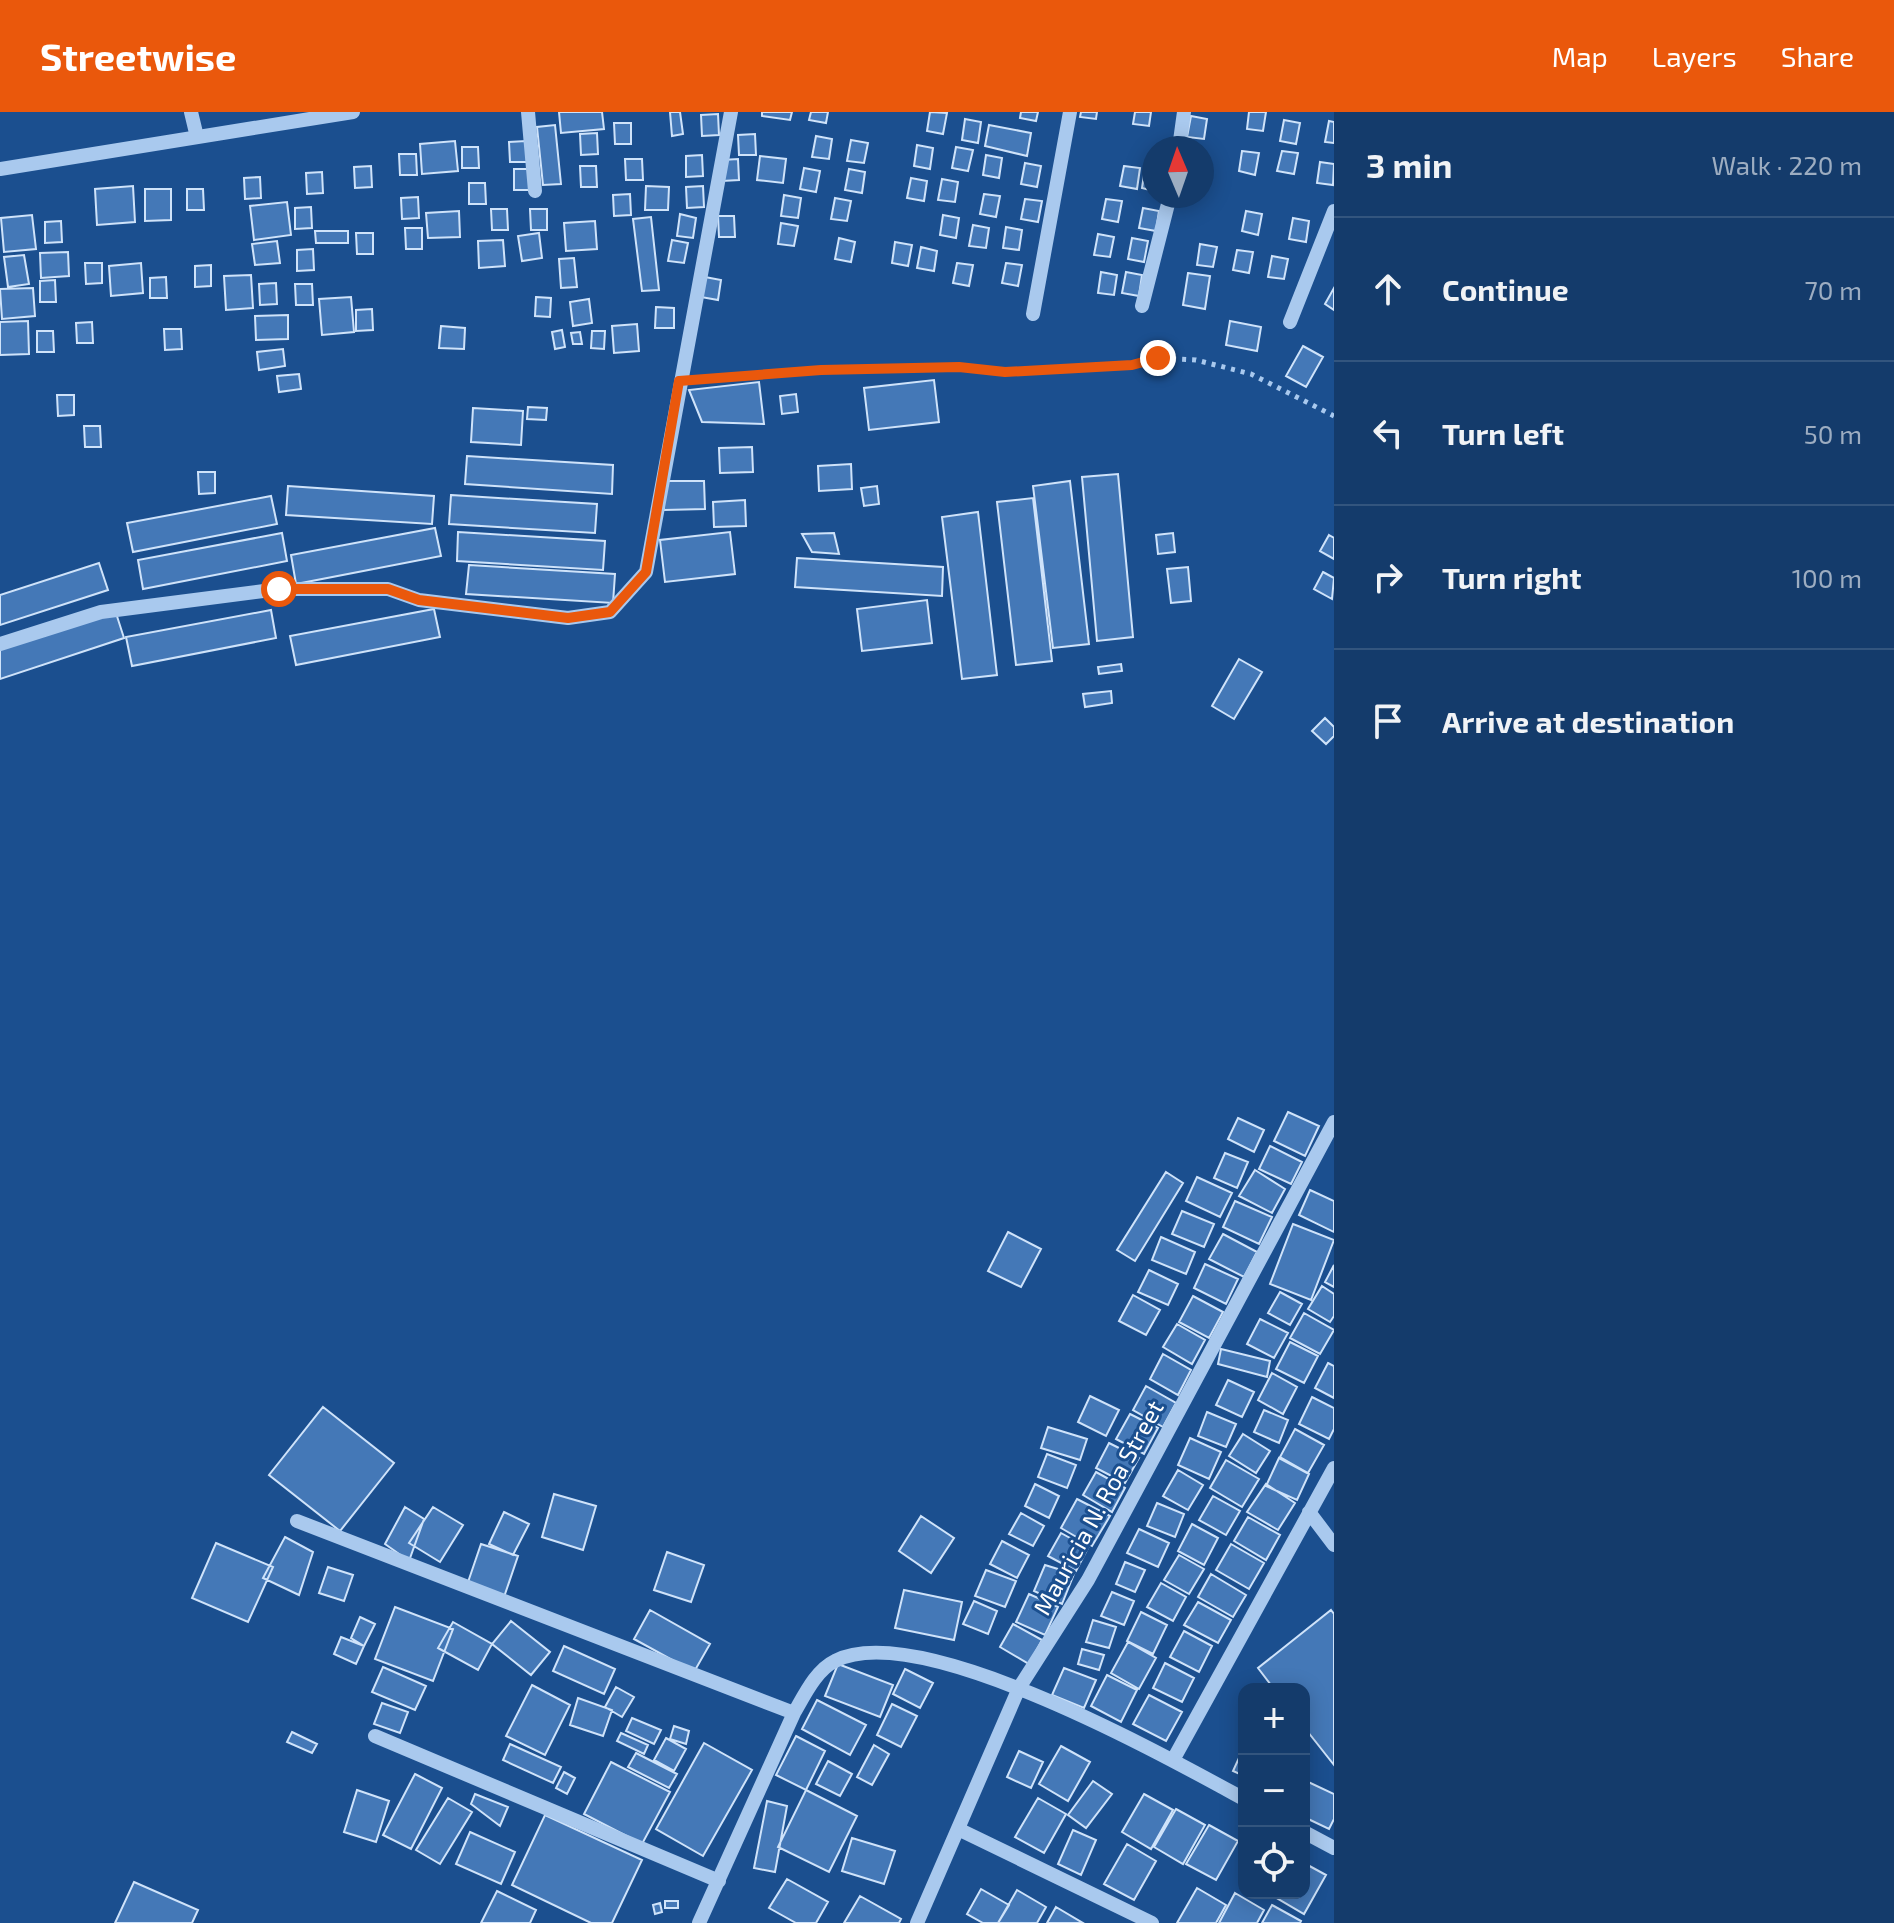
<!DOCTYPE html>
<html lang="en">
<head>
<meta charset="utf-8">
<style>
	:root { --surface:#143b6b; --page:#214673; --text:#f1f3f6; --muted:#9dadc1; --line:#33557e; --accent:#ea580c }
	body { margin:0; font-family:"Exo 2",sans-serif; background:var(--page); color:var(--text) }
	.controls { position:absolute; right:24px; bottom:24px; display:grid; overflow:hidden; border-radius:16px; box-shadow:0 4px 20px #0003 }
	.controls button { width:72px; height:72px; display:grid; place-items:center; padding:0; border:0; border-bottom:2px solid var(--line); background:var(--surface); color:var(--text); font:40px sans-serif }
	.compass { position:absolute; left:1142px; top:24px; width:72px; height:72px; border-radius:50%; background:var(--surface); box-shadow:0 4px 20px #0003; rotate:358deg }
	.stop { position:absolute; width:24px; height:24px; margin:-18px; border:6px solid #ea580c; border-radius:50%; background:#fff }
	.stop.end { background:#ea580c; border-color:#fff; box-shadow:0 2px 8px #0008 }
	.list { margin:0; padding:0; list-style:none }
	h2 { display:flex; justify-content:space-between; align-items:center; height:104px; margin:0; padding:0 32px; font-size:34px }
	h2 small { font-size:26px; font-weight:400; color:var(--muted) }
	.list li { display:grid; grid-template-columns:52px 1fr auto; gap:24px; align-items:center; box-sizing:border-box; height:144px; padding:0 32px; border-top:2px solid var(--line) }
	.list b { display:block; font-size:30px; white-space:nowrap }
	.list em { font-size:26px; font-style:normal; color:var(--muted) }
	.icon { flex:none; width:44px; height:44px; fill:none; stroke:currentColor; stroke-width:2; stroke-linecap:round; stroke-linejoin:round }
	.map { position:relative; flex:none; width:1334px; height:1811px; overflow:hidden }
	header { display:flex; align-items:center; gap:48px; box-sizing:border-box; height:112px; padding:0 40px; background:var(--accent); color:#fff }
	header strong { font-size:38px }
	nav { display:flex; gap:44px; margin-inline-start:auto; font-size:28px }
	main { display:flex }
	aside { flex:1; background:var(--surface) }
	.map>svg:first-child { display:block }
</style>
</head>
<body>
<header>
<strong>Streetwise</strong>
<nav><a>Map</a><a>Layers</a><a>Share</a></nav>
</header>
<main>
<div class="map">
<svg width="1334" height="1811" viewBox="0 0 1334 1811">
	<rect width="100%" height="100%" fill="#1b4f8f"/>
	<path fill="#4478b7" stroke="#cfe3fa" stroke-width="2" d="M559 0H602L604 17 561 21Z
		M670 0H680L683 22 672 24Z
		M762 0H792L790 8 762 4Z
		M811 0H828L826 11 809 8Z
		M930 0 947 1 943 22 927 19Z
		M1021 0H1038L1036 9 1020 6Z
		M1081 0H1097L1096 7 1080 5Z
		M1135 0H1151L1149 14 1133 12Z
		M1249 0H1266L1263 19 1247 17Z
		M718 2 719 23 702 24 701 3Z
		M1191 4 1207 7 1204 27 1187 25Z
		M965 7 981 10 978 31 962 28Z
		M1284 8 1300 11 1296 32 1280 29Z
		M1329 9 1334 10V31L1325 30Z
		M614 11H631V32H615Z
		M555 13 561 72 543 73 537 15Z
		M989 13 1031 21 1027 44 985 34Z
		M597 21 598 42 581 43 580 22Z
		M755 22 756 43H739L738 23Z
		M816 24 832 27 829 47 812 45Z
		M851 28 868 31 864 51 847 49Z
		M455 29 458 59 422 62 420 32Z
		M526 29 527 50H510L509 30Z
		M917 33 933 36 930 57 914 54Z
		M462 35H478L479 56H462Z
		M956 35 973 38 968 59 952 56Z
		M1242 39 1259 41 1255 63 1239 59Z
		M1282 39 1298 41 1294 62 1277 59Z
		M399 42H416L417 63H400Z
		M702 43 703 64 686 65V44Z
		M986 43 1002 46 999 66 983 63Z
		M760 44 786 47 783 71 757 68Z
		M625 47H642L643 68H626Z
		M738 47 739 68 722 69V48Z
		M1320 50 1334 52 1333 73 1317 71Z
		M1025 51 1041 54 1037 75 1021 72Z
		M371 54 372 75 355 76 354 55Z
		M580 54H596L597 75H581Z
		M1124 54 1140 56 1137 77 1120 74Z
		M804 56 820 59 816 80 800 77Z
		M1145 56 1154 57V79L1142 76Z
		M514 57H530V78H514Z
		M849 57 865 60 862 81 845 78Z
		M322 60 323 81 307 82 306 61Z
		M260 65 261 86 245 87 244 66Z
		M911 66 927 69 924 89 907 86Z
		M942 67 958 70 955 90 938 88Z
		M469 71H485L486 92H469Z
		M133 74 135 110 97 113 95 77Z
		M646 74 669 75 668 98H645Z
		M703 74 704 95 687 96 686 75Z
		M145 77H171V108L145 109Z
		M187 77H203L204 98H187Z
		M630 82 631 103 614 104 613 83Z
		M984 82 1000 84 996 105 980 102Z
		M784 83 801 86 798 106 781 104Z
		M418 85 419 106 402 107 401 86Z
		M835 86 851 89 847 109 831 107Z
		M1025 87 1042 89 1038 110 1021 107Z
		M1106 87 1122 89 1118 110 1102 107Z
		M287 90 291 123 254 128 250 94Z
		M311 95 312 116 295 117V96Z
		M1143 96 1159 99 1156 119 1139 116Z
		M491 97H507L508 118H492Z
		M530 97H547V118H531Z
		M459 99 460 125 428 126 426 101Z
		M1246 99 1262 102 1258 123 1242 119Z
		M680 102 696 106 693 126 677 124Z
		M32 103 36 137 4 140 1 106Z
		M943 103 959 106 956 126 940 123Z
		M718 104H734L735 125H719Z
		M651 105 659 178 642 179 633 107Z
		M1293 106 1309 109 1306 130 1289 127Z
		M61 109 62 130 45 131V110Z
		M595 109 597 137 566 139 564 111Z
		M781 111 798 114 794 134 778 132Z
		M973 113 989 116 986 136 969 134Z
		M1006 115 1022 118 1019 138 1003 136Z
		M405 116H422V137H406Z
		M315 119H348V131H316Z
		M356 121H373V142H357Z
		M539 121 542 146 522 149 518 124Z
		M1098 122 1114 125 1110 145 1094 143Z
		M839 126 855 130 851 150 835 147Z
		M1132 126 1148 129 1144 150 1128 147Z
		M503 128 505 154 479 156 478 129Z
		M672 128 688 131 684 151 668 149Z
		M277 129 280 151 255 153 252 132Z
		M895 130 912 133 908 154 892 151Z
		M1200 132 1217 135 1213 155 1197 153Z
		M921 135 937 139 934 159 917 156Z
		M313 137 314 158 297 159V138Z
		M1237 138 1253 140 1249 161 1233 158Z
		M68 140 69 164 41 166 40 141Z
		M24 143 29 172 8 175 4 145Z
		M1272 144 1288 147 1284 167 1268 165Z
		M574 146 577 175 561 176 559 147Z
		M85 151H102V171L86 172Z
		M141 151 143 181 111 184 109 154Z
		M957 151 973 153 969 174 953 171Z
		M1006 151 1022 153 1018 174 1002 171Z
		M211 153V174L195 175V154Z
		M1101 160 1117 163 1114 183 1098 181Z
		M1126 160 1142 163 1139 184 1122 181Z
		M1188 161 1210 164 1205 197 1183 193Z
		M251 163 253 196 226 198 224 164Z
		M166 165 167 186H150V166Z
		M705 165 721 168 718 188 701 185Z
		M55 168 56 190H40V169Z
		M276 171 277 192 260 193 259 172Z
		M295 172H312L313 193H296Z
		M33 176 35 204 2 207 0 177Z
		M1334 176V198L1325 192Z
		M351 185 354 220 322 223 319 187Z
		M536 185 551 186 550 205 535 204Z
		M589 187 592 211 573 214 570 190Z
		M656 195 674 196V216H655Z
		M372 197 373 218 356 219V198Z
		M288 203V227L256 228 255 204Z
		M28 209 29 242 0 243V210Z
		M1230 209 1261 215 1257 239 1226 233Z
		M92 210 93 231H77L76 211Z
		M637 212 639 239 614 241 612 214Z
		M441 214 465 216 464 237 439 236Z
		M164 217H181L182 237 165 238Z
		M562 218 565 235 555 237 552 220Z
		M37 219H53L54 240H37Z
		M592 219H605L604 237 591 236Z
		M580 220 582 232H573L571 221Z
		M1303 234 1323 245 1306 275 1286 264Z
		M283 237 285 254 259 258 257 240Z
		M299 262 301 277 279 280 277 264Z
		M934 268 939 310 869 318 864 276Z
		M759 270 764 312 702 310 689 278Z
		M796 282 798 300 782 302 780 284Z
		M57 283H74V303L58 304Z
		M528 295 547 296 546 308 527 307Z
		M473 296 523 299 521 333 471 330Z
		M84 314H100L101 335H85Z
		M752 335 753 360 720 361 719 336Z
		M467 344 613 353 612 382 465 372Z
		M851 352 852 377 819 379 818 354Z
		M198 360H215V381L199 382Z
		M1118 362 1133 525 1097 529 1082 365Z
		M663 369H704L705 397 664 398Z
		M1070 369 1089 532 1053 536 1033 374Z
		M288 374 434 384 432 412 286 403Z
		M877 374 879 392 864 394 861 376Z
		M451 383 597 392 595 421 449 412Z
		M271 384 277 412 133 440 127 411Z
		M1033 386 1052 549 1016 553 997 390Z
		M745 388 746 414 714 415 713 390Z
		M978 400 997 563 962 567 942 405Z
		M435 416 441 444 296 472 291 443Z
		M458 420 605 429 603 458 457 449Z
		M730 420 735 462 665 470 660 428Z
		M282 421 287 449 143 477 138 448Z
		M834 421 839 442 812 440 802 422Z
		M1173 421 1175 440 1158 442 1156 423Z
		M1329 423 1334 426V447L1320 439Z
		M797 446 943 455 942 484 795 475Z
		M99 451 108 478 0 513V483Z
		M469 453 615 462 613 491 466 482Z
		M1188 455 1191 489 1171 491 1167 457Z
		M1323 460 1334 466 1332 487 1314 477Z
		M927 488 932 531 862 539 857 497Z
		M434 497 440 525 296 553 290 524Z
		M115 498 124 526 0 567V536Z
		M271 498 276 526 132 554 126 525Z
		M1239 547 1262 560 1234 607 1212 594Z
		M1121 552 1122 559 1099 562 1098 555Z
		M1111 579 1112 591 1085 595 1083 582Z
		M1325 606 1334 615V624L1326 632 1312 619Z
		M1288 1000 1319 1014 1305 1044 1274 1029Z
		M1238 1006 1264 1018 1254 1040 1228 1027Z
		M1270 1034 1302 1050 1291 1072 1259 1057Z
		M1225 1041 1248 1050 1237 1076 1214 1066Z
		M1255 1058 1285 1077 1272 1101 1239 1084Z
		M1166 1060 1183 1071 1135 1149 1117 1138Z
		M1197 1065 1232 1081 1220 1105 1186 1089Z
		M1310 1078 1334 1089V1120L1299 1103Z
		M1235 1089 1272 1105 1259 1132 1223 1115Z
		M1182 1099 1214 1112 1204 1135 1172 1122Z
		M1293 1112 1334 1128 1311 1188 1270 1172Z
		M1008 1120 1041 1137 1021 1175 988 1159Z
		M1223 1122 1257 1140 1244 1165 1209 1147Z
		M1161 1125 1195 1140 1186 1162 1152 1148Z
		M1205 1152 1238 1167 1226 1192 1194 1176Z
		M1334 1153V1175L1325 1170Z
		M1149 1158 1178 1172 1168 1193 1138 1180Z
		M1322 1174 1334 1182V1204L1330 1210 1308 1197Z
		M1280 1180 1302 1192 1290 1213 1268 1201Z
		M1133 1183 1160 1198 1146 1223 1119 1209Z
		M1193 1184 1223 1200 1209 1226 1179 1210Z
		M1304 1201 1334 1218 1320 1242 1290 1226Z
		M1260 1207 1288 1221 1274 1246 1247 1232Z
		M1177 1212 1205 1228 1192 1252 1163 1235Z
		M1290 1230 1318 1244 1304 1271 1276 1257Z
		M1221 1237 1270 1249 1267 1265 1218 1252Z
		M1163 1242 1191 1258 1178 1283 1150 1267Z
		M1328 1251 1334 1254V1286L1315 1276Z
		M1272 1261 1297 1275 1283 1302 1258 1288Z
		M1228 1268 1254 1280 1242 1305 1216 1293Z
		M1146 1274 1176 1291 1163 1315 1133 1298Z
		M1090 1284 1119 1298 1106 1324 1078 1310Z
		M1312 1285 1334 1296V1317L1329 1327 1299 1312Z
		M323 1295 394 1351 340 1419 269 1363Z
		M1264 1298 1288 1308 1279 1331 1254 1320Z
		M1207 1300 1236 1312 1226 1335 1198 1324Z
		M1130 1302 1158 1316 1144 1342 1116 1327Z
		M1048 1315 1087 1327 1080 1348 1041 1336Z
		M1295 1317 1324 1333 1308 1361 1280 1345Z
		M1243 1322 1270 1339 1256 1361 1229 1344Z
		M1190 1326 1221 1340 1209 1367 1178 1353Z
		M1109 1331 1139 1346 1125 1371 1096 1356Z
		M1047 1342 1076 1353 1067 1376 1038 1365Z
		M1279 1346 1309 1362 1297 1388 1266 1374Z
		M1226 1348 1259 1367 1242 1395 1210 1376Z
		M1178 1358 1203 1373 1188 1398 1163 1384Z
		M1096 1360 1125 1376 1112 1400 1083 1383Z
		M1035 1372 1059 1384 1049 1406 1025 1394Z
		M1266 1372 1295 1391 1278 1418 1247 1400Z
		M554 1382 596 1394 583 1438 542 1425Z
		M1213 1384 1240 1399 1226 1423 1199 1408Z
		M1077 1387 1110 1404 1092 1434 1061 1416Z
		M1157 1391 1184 1402 1175 1425 1147 1414Z
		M405 1395 424 1407 409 1449 385 1432Z
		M433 1395 463 1413 440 1450 409 1431Z
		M504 1400 529 1412 513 1443 489 1432Z
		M1021 1401 1044 1414 1033 1434 1009 1422Z
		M921 1404 954 1426 931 1461 899 1439Z
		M1248 1405 1280 1423 1266 1448 1234 1429Z
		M1192 1412 1218 1426 1204 1453 1178 1439Z
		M1139 1417 1169 1431 1158 1455 1127 1441Z
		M1061 1421 1088 1436 1076 1459 1048 1444Z
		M285 1425 313 1440 299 1483 263 1466Z
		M1002 1429 1029 1443 1017 1466 990 1452Z
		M216 1431 273 1455 248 1510 192 1486Z
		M481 1432 518 1444 504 1485 467 1473Z
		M1231 1432 1264 1451 1249 1477 1216 1458Z
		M667 1440 704 1453 691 1490 654 1478Z
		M1179 1443 1204 1457 1189 1482 1164 1468Z
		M1125 1450 1145 1458 1135 1480 1116 1472Z
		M1045 1453 1074 1462 1062 1492 1034 1479Z
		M328 1455 353 1463 344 1489 319 1481Z
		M986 1458 1016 1469 1005 1495 975 1484Z
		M1211 1462 1246 1483 1233 1505 1198 1485Z
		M1161 1471 1186 1485 1173 1509 1147 1495Z
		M904 1478 962 1490 954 1528 895 1516Z
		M1112 1480 1134 1489 1124 1513 1101 1504Z
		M1029 1482 1058 1495 1045 1523 1016 1510Z
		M974 1489 997 1499 988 1522 963 1512Z
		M1198 1490 1231 1508 1218 1531 1184 1513Z
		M395 1495 453 1517 433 1569 375 1547Z
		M650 1498 710 1532 694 1560 634 1527Z
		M1331 1498 1334 1502V1653L1304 1615V1577H1274L1258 1556Z
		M1141 1500 1167 1513 1153 1542 1127 1529Z
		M360 1505 375 1512 364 1534 351 1526Z
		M1093 1508 1116 1515 1109 1536 1086 1530Z
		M511 1509 550 1540 531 1563 492 1532Z
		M453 1510 492 1532 478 1558 438 1536Z
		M1013 1512 1042 1528 1029 1552 1000 1535Z
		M1184 1519 1212 1534 1199 1560 1170 1545Z
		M341 1525 364 1534 356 1552 334 1542Z
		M1128 1530 1156 1546 1139 1577 1111 1561Z
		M564 1534 615 1557 604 1582 553 1559Z
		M1082 1537 1104 1543 1099 1558 1078 1552Z
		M1165 1551 1194 1566 1182 1590 1153 1576Z
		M838 1552 893 1573 880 1605 825 1584Z
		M383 1555 426 1574 415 1598 372 1580Z
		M1064 1556 1096 1568 1084 1596 1052 1583Z
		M905 1557 933 1571 920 1596 893 1582Z
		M1107 1563 1137 1578 1121 1610 1091 1594Z
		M532 1573 570 1593 545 1643 506 1624Z
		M616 1575 634 1585 622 1605 605 1595Z
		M1149 1583 1182 1600 1166 1629 1133 1612Z
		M578 1586 612 1598 603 1624 570 1613Z
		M817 1588 866 1613 850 1643 802 1617Z
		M382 1591 408 1600 400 1621 374 1612Z
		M892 1592 917 1604 901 1635 877 1623Z
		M632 1606 661 1618 654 1632 626 1619Z
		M674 1614 689 1619 686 1632 670 1627Z
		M292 1620 317 1632 312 1641 287 1630Z
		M621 1621 648 1633 644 1642 617 1629Z
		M796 1624 825 1639 806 1678 776 1663Z
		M666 1626 686 1637 674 1659 654 1648Z
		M704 1631 752 1658 703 1744 656 1717Z
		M510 1632 561 1655 553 1671 503 1648Z
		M874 1633 889 1642 872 1673 857 1665Z
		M1061 1634 1090 1650 1068 1689 1039 1672Z
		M1244 1635V1664L1233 1659Z
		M1019 1639 1043 1650 1031 1676 1007 1665Z
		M636 1641 677 1662 669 1676 628 1655Z
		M828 1649 852 1662 840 1684 816 1672Z
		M611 1650 670 1680 642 1732 584 1702Z
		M564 1660 575 1666 567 1682 556 1676Z
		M415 1662 442 1676 411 1737 383 1723Z
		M1304 1668 1334 1682V1707L1329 1717 1304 1705Z
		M1093 1669 1112 1682 1086 1716 1068 1703Z
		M357 1678 389 1689 376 1730 344 1720Z
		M806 1678 857 1704 829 1760 778 1735Z
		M475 1682 508 1695 500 1714 471 1692Z
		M1144 1682 1173 1698 1151 1737 1122 1720Z
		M448 1686 472 1700 440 1752 416 1738Z
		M1038 1686 1066 1702 1044 1741 1015 1725Z
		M767 1689 787 1694 775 1760 754 1756Z
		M1176 1697 1205 1713 1183 1752 1154 1735Z
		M545 1703 642 1748 612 1811H591L512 1773Z
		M1209 1713 1238 1729 1216 1768 1186 1752Z
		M1073 1718 1096 1728 1081 1763 1058 1752Z
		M470 1720 515 1740 501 1772 456 1752Z
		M852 1726 895 1739 884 1772 842 1759Z
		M1127 1732 1156 1749 1134 1788 1104 1772Z
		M1304 1751 1326 1763 1304 1802 1275 1785 1277 1781H1304Z
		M787 1767 828 1790 816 1811H796L769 1796Z
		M134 1770 198 1798 192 1811H115Z
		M1197 1776 1226 1793 1216 1811H1177Z
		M981 1777 1009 1793 998 1811H983L967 1802Z
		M1017 1778 1046 1795 1037 1811H998Z
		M497 1779 536 1798 530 1811H481Z
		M1235 1781 1264 1798 1257 1811H1219Z
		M860 1784 901 1807 899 1811H844Z
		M665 1789H678V1796H665Z
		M660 1791 662 1800 655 1802 653 1793Z
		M1272 1793 1301 1809 1300 1811H1262Z
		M1056 1795 1083 1811H1047Z"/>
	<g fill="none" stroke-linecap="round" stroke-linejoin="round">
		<path stroke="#a9c9ee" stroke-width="5" stroke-dasharray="4 6" stroke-linecap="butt" d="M704 268 821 258 959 255 1005 260 1132 253 1158 246 1196 248 1251 262 1334 304"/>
		<path stroke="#a9c9ee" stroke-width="14" d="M191 0 197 25
			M528 0 535 79
			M1179 36 1184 0
			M0 57 353 0
			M1142 194 1170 84
			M1033 202 1070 0
			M1290 210 1334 99
			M0 532 101 500 279 477H388L419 488 568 506 610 500 646 460 731 0
			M1309 1400 1334 1433
			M297 1409 794 1601C804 1584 816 1558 835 1549 919 1506 1165 1644 1244 1687
			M375 1624 719 1769
			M1173 1648 1334 1356
			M958 1717 1152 1811
			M1304 1720 1334 1736
			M699 1811 794 1601
			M917 1811 1019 1576 1088 1468 1334 1010"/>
	</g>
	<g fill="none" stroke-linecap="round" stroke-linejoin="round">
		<path stroke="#ea580c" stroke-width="10" d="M279 477H388L419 488 568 506 610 500 646 460 679 269 821 258 959 255 1005 260 1132 253 1158 246"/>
	</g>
	<g text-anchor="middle" stroke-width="6" stroke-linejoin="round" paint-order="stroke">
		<g font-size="24" fill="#fff" stroke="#1b4f8f">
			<text transform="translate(1099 1396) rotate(-61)" y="8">Mauricia N. Roa Street</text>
		</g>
	</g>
</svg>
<div class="controls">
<button>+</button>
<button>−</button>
<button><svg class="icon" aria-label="locate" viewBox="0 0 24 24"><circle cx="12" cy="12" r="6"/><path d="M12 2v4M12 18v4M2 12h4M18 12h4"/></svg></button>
</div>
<svg class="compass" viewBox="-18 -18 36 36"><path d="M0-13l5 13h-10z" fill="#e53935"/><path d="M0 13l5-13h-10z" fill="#9dadc1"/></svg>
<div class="stop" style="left:279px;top:477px"></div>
<div class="stop end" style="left:1158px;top:246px"></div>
</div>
<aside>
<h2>3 min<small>Walk · 220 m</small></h2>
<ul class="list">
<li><svg class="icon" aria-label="ahead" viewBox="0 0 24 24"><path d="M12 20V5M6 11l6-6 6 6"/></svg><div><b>Continue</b></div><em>70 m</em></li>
<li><svg class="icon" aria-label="left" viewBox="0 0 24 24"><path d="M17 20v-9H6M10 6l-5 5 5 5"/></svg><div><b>Turn left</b></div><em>50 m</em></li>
<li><svg class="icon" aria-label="right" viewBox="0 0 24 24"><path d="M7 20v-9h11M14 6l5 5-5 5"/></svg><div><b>Turn right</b></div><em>100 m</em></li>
<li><svg class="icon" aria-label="arrive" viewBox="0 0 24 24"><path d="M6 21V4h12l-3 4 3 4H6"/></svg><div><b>Arrive at destination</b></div></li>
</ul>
</aside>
</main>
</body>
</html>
